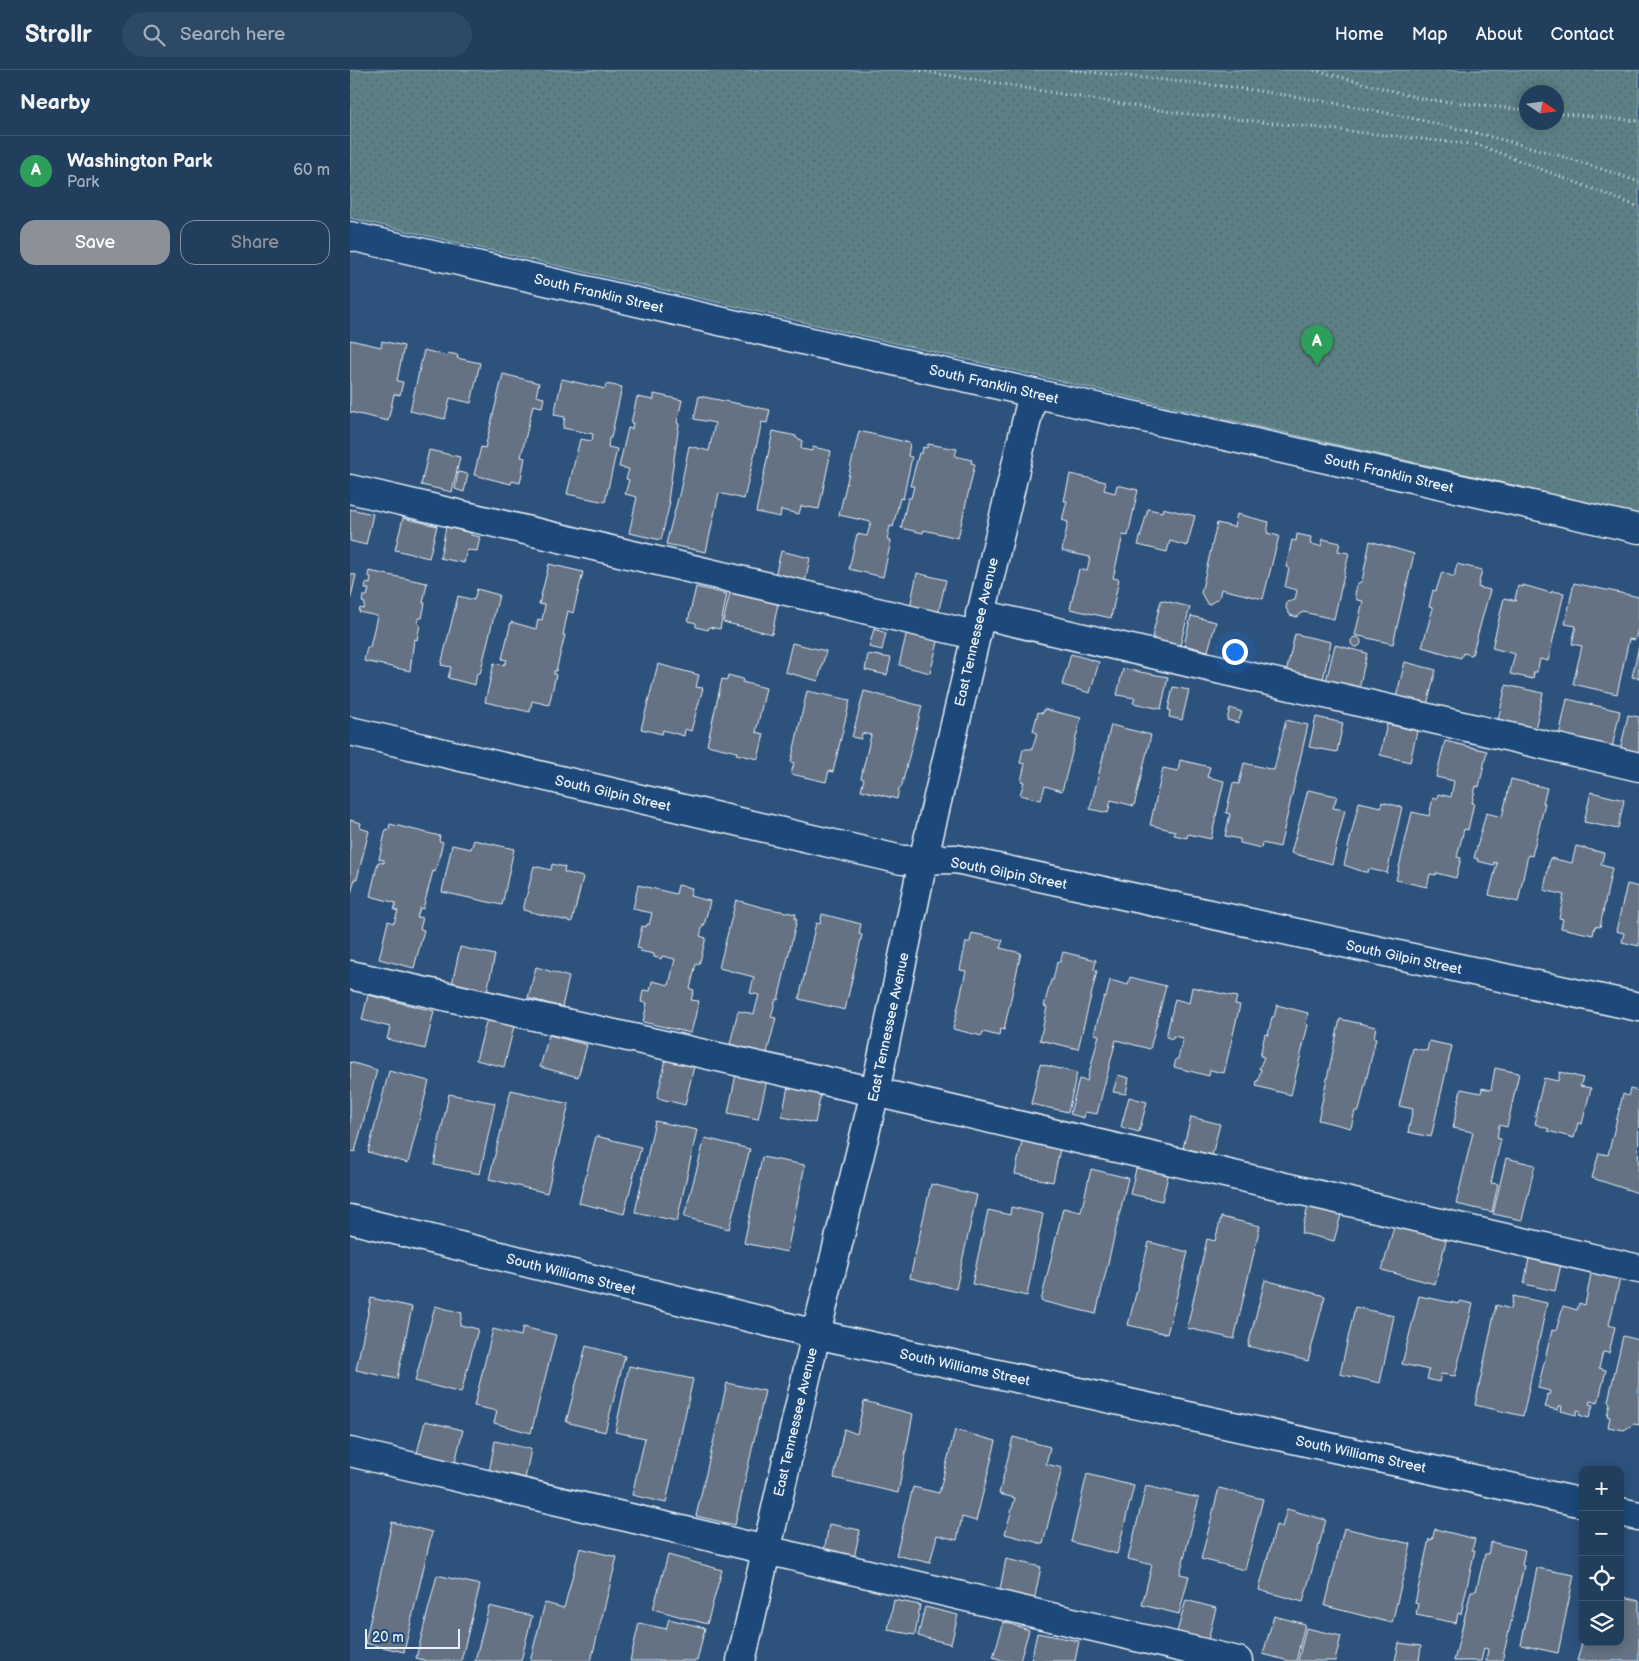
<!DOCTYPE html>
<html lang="en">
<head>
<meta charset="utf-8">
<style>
	:root { --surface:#223e5d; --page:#2e4966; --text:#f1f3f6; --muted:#a2aebc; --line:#3f5772; --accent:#8c9099 }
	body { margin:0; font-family:"Balsamiq Sans",sans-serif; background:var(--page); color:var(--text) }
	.controls { position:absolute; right:15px; bottom:15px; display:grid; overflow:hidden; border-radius:10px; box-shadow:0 2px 12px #0003 }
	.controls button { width:45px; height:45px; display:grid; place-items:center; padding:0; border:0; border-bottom:1px solid var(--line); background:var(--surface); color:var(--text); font:25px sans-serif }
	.compass { position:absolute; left:1169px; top:15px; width:45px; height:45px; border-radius:50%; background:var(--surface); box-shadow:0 2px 12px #0003; rotate:103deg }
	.scale { position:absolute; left:15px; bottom:12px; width:95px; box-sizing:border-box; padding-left:5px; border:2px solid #e8f1f8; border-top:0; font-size:14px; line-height:18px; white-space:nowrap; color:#e8f1f8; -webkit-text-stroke:4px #1f4a7a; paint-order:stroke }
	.you { position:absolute; left:884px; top:581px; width:18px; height:18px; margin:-12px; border:4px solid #fff; border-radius:50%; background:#1a73e8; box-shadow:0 0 0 8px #1a73e833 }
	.badge { display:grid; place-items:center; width:32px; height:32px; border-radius:50%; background:var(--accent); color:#fff; font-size:16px; font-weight:700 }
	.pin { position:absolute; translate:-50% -41px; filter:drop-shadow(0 1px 2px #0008) }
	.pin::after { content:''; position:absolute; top:26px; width:18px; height:15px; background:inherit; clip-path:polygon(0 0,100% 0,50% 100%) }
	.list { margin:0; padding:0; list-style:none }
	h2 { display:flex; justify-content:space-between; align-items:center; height:65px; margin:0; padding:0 20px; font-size:21px }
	h2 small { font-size:16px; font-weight:400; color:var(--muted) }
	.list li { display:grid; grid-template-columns:32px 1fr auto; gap:15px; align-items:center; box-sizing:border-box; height:70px; padding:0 20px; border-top:1px solid var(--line) }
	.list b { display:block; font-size:19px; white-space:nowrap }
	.list p { margin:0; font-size:16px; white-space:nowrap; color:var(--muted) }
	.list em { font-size:16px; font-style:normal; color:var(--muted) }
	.actions { display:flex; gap:10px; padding:15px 20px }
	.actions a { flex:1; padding:11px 0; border:1px solid var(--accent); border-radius:15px; text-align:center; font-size:18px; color:var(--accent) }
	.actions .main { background:var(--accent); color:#fff }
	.icon { flex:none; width:28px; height:28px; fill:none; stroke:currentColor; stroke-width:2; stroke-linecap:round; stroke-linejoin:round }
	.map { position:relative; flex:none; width:1289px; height:1591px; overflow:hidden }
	header { display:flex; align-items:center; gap:30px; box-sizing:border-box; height:70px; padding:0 25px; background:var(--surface); border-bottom:1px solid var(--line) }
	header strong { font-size:24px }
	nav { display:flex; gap:28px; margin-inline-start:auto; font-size:18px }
	.search { width:350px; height:45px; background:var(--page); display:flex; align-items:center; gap:12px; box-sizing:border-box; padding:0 18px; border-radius:28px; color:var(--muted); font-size:19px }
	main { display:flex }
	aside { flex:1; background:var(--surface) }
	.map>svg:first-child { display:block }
</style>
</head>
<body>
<header>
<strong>Strollr</strong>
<div class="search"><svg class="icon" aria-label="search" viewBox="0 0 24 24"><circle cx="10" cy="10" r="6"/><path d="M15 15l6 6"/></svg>Search here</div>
<nav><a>Home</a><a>Map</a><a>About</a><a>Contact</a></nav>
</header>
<main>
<aside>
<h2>Nearby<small></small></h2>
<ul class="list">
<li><span class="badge" style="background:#2e9e5b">A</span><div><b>Washington Park</b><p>Park</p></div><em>60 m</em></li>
</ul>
<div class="actions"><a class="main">Save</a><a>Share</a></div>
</aside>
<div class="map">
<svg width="1289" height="1591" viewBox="0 0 1289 1591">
	<defs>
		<pattern id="grass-dots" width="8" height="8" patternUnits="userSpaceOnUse" patternTransform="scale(1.25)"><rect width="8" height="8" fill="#5c8085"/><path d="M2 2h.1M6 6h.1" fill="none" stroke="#52676a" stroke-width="1.8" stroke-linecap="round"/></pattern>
	</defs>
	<rect width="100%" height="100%" fill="#2d527c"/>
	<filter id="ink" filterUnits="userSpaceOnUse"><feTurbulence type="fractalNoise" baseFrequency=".02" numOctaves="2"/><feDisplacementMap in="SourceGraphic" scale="10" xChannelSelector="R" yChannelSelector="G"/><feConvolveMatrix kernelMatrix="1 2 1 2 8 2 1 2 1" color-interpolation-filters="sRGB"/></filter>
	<g filter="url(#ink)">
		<path fill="url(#grass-dots)" stroke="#a2b8be" fill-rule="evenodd" d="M0 0H1289V444L0 148ZM1176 22H1206V52H1176Z"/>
		<path fill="#657284" stroke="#e8f1f8" d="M0 270 31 277 32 271 54 276 47 311 53 312 50 325 44 324 38 351 0 342Z
			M74 280 97 286 98 283 108 285 107 288 130 293 121 333 100 328 95 349 60 341Z
			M153 304 189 313 186 326 194 328 192 337 183 335 171 387 175 388 170 413 162 411 161 414 124 405 131 377 135 378Z
			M212 309 255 319 256 314 272 317 261 368H259L258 377 267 379 255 432 217 424 230 369 242 371 243 364 213 358 215 347 204 345Z
			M304 324 332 330 327 353 329 354 318 431 320 432 311 470 279 463 287 427 275 424 279 410 276 409 279 399 269 397 278 358 282 359 283 353H281L287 327 304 330Z
			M349 326 420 340 417 353 412 352 394 429 369 423 356 482 316 474 330 421 339 376 359 381 365 353 344 349Z
			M423 361 446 366V368L452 370 451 379 462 381 463 377 481 381 469 439 451 436 449 444 431 440 430 447 406 442Z
			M509 361 560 373 558 386 562 387 553 429 550 428 543 457 540 456 537 470 541 471 533 507 499 499 507 464 517 466 521 452 489 445Z
			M578 374 607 379 605 386 622 390 621 393 625 394 608 468 574 460 573 463 551 458 558 428H561L564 416H560L569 383H572L573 377 577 378Z
			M79 380 110 387 102 422 71 415Z
			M108 402 118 404 114 422 105 419Z
			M720 404 756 412 754 420 765 423 767 415 788 420 778 466 773 465 763 508 769 509 761 548 720 539 729 499 737 501 740 487 712 481 718 452 712 450 717 431H714Z
			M813 438 845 446 837 476 820 471 817 482 788 475 798 439 812 442Z
			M0 439 23 444 16 475 0 471Z
			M887 444 919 452 917 463 929 466 913 529 871 519 869 528 858 535 851 523 867 453 884 457Z
			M53 448 87 456 79 488 45 480Z
			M96 457 121 463V465L130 467 127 481 117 480 114 493 90 488Z
			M947 464 961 467 960 474 971 476 973 469 990 473 988 481 999 483 984 549 953 542 947 547 940 545 936 538 937 532 945 530 947 520 935 517 939 498 936 497 942 470 946 471Z
			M1020 471 1064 484 1043 574 1005 565 1013 531 1007 530 1005 525 1007 514 1012 511Z
			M431 481 460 488 455 513 425 506Z
			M199 494 233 502 223 543 218 541 213 565H215L206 601H204V604L206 605 199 635 182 631 180 642 135 632 144 593 154 595 155 593H156L157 590 152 589 161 552 186 559 188 549 192 550 195 535 189 534Z
			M1107 494 1132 500 1128 517 1140 520 1122 585 1113 583 1111 588 1072 577 1083 538 1079 537 1083 520 1086 521 1092 502 1104 507Z
			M19 501 77 513 73 533H75L72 548H69L68 554 70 555 67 570 64 569 60 601 14 591 17 577H20L27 546 9 542 10 538 14 539 15 533 12 532 13 526H17L19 519H15L16 513 20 514 21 507 18 506Z
			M567 503 596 510 588 544 560 537Z
			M0 504 6 505 0 531Z
			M1224 513 1289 527V554L1285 570 1279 569 1267 624 1223 614 1232 576 1222 574 1226 556 1215 554Z
			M1173 515 1201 523 1202 521 1214 523 1198 591 1190 589 1187 602H1184L1183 609 1160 604 1165 584 1142 578 1154 528 1167 531 1165 529 1168 516 1173 517Z
			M346 517 377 524 370 559 359 557 358 560 346 557V553L338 551Z
			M127 519 149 525 130 604 127 603 125 615 98 608 101 597 91 595 108 526 124 530Z
			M380 523 428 534 422 564 373 552Z
			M811 530 840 537 828 583 802 577 804 567H802Z
			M841 546 866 552 858 581 834 575Z
			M524 559 536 563 532 580 519 577Z
			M557 561 589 568 580 603 549 595Z
			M945 564 981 572 973 610 936 603Z
			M1001 572a5 5 0 1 1 10 0a5 5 0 1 1-10 0Z
			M442 573 476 581 468 611 435 602Z
			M985 575 1017 583 1009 619 976 611Z
			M1289 576V608L1282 607Z
			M518 584 541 588 537 605 515 600Z
			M721 584 749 592 740 623 712 615Z
			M1055 592 1086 600 1077 635 1046 627Z
			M308 594 349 605 346 617 353 618 341 661 335 659 334 666 313 660 312 664 291 659Z
			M773 599 818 607 811 639 783 633 785 628 767 625Z
			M378 605 393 609 392 612 416 618 406 662 414 664 408 689 386 684 387 682 357 675 372 609 377 610Z
			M1156 615 1193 623 1185 659 1148 650Z
			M823 617 839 620 832 650 819 647 820 640H818Z
			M457 621 500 630 483 702 479 701 476 712 441 704 444 693 441 692Z
			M514 621 572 636 551 718H549L547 729 511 720 514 709 511 708 521 665 512 663 511 669 502 667Z
			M1217 629 1270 641 1262 678 1209 666Z
			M880 638 892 642 888 653 877 650Z
			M694 639 731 648 712 721 695 716 691 730 670 725 674 712 671 711 675 694 670 693 673 679H682L687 663 683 661 688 642 693 643Z
			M1278 645 1289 647V685L1270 681Z
			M966 647 993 653 987 682 959 677Z
			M936 650 958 655 930 777 912 773 911 778 890 773V769L875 766 880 744 876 743 883 713 889 714 894 693 924 700Z
			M1037 654 1067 661 1060 692 1030 685Z
			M761 655 801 665 784 736 761 730 758 743 740 739Z
			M1095 671 1137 681 1129 717 1126 716 1122 733H1124L1118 760 1114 759 1107 787 1111 788 1106 808 1086 803V805L1080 804 1077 817 1046 810 1062 742 1079 746 1083 728 1087 729 1088 724 1101 727 1104 711 1086 707Z
			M830 690 860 697 857 707 874 711 861 769 838 764 837 768 824 765 825 761 800 755 813 698 828 701Z
			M1161 709 1197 718 1193 733H1195L1182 786 1178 785 1168 832 1139 825 1147 793 1144 792V795L1127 791 1128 789 1124 788 1136 743 1152 747Z
			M958 720 987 726 983 738 995 740 982 794 941 783Z
			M1241 722 1274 730 1268 759 1234 752Z
			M1009 732 1031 737 1032 732 1052 737 1037 803 1019 799 1018 802H1014L994 795Z
			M0 750 11 753 10 758 19 761 7 809 5 808 0 828Z
			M40 754 90 766 89 771 93 772 85 802 83 801 73 839 70 838 67 847 73 848 70 859 74 860 64 898 29 889 38 851 44 853 48 841 44 840 46 833 20 826 28 792 34 793V790L29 789 36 759 39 760Z
			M124 770 164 779 152 835 92 822 102 775 121 779Z
			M1226 776 1254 783 1251 795 1262 798 1250 857 1245 856 1243 865 1211 858 1213 849 1209 848 1214 825 1194 820 1200 788 1222 793Z
			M202 794 215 797 214 802 233 807 222 852 173 840 184 796 201 800Z
			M1277 814 1289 817V876L1272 872 1274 863 1266 861Z
			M288 815 326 824 328 815 342 818 340 826 360 831 354 856 353 855 350 866 356 868 349 895 346 894 340 919 344 920 341 930 349 931 341 963 293 952 297 933 291 932 293 920 300 921 302 911 319 915 325 889 312 886 311 889 304 887V884L290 881 291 879 287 878 292 856 296 857 297 854 299 855 302 843 283 839Z
			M386 830 415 838 446 844 445 849H447L428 930 426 929 421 947 426 948 417 983 380 974 388 941 404 944 409 925 400 923 404 907 369 898Z
			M472 844 511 854 509 864 512 865 495 940 449 929 466 853 470 854Z
			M622 863 653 870 650 878 671 883 654 960 650 959 649 966 633 962 632 966 603 959 616 901 610 900 616 872H620Z
			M110 877 145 885 136 926 101 919Z
			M713 882 746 890 744 900 747 901 728 979 690 970 697 937 694 936 701 910H703L707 892H710Z
			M186 897 219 907 212 937 178 928Z
			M780 907 816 916 800 979 766 970 747 1044 735 1042 734 1048 720 1044 729 1009 737 1011 749 965 744 964 754 926 756 927 760 910 778 915Z
			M842 917 887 927 885 934 890 935 874 1003 860 1000 859 1006 824 997 826 989H828L833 968 823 966V969L816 967 825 929 839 933Z
			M18 925 84 941 75 979 37 969 40 957 12 950Z
			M927 935 958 943 956 954 958 955 941 1025 906 1016 907 1010 908 1011 911 999H909L914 987 910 986 915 964 918 965 922 947H924Z
			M137 949 164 956 154 997 126 990Z
			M990 949 1026 957 1024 967 1026 968 1009 1041H1005L1001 1058 968 1050Z
			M199 965 237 975 228 1007 190 997Z
			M1079 971 1102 976 1081 1067 1058 1062 1063 1039 1049 1036 1063 978 1077 981Z
			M316 989 344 996 335 1035 307 1028Z
			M0 992 27 1000 5 1082 0 1081Z
			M690 994 727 1003 718 1042 681 1034Z
			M1145 998 1169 1003 1157 1057 1149 1055 1147 1068 1151 1069 1141 1113 1148 1114 1142 1142 1106 1134 1123 1062 1103 1058 1111 1019 1131 1023 1132 1018 1141 1020Z
			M39 1001 79 1011 58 1093 18 1082Z
			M1210 1002 1233 1008 1230 1016 1241 1018 1232 1054 1228 1053 1224 1068 1198 1061 1199 1059 1185 1054 1187 1046H1185L1194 1008 1208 1011Z
			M386 1004 417 1010 408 1049 378 1043Z
			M768 1005 779 1008 776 1024 763 1022Z
			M439 1011 472 1018 465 1053 432 1047Z
			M1280 1019 1289 1021 1288 1123 1242 1108 1249 1083 1258 1085 1273 1024 1278 1026Z
			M161 1020 219 1034 197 1123 139 1109Z
			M99 1024 145 1033 130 1104 84 1095Z
			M779 1027 797 1032 789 1062 771 1057Z
			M841 1047 870 1054 862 1085 833 1078Z
			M305 1051 347 1060 327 1151 285 1142Z
			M246 1066 291 1077 274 1144 229 1133Z
			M673 1067 711 1074 703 1112 665 1104Z
			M355 1068 400 1079 379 1159 334 1147Z
			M412 1087 455 1095 437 1182 394 1173Z
			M1156 1088 1185 1095 1172 1150 1143 1144Z
			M787 1095 819 1102 812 1131 780 1124Z
			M741 1099 778 1108 746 1244 691 1231 713 1138 731 1142Z
			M581 1114 627 1125 606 1219 560 1208Z
			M661 1137 693 1144 677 1226 622 1214 638 1140 660 1145Z
			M958 1137 991 1145 984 1171 951 1163Z
			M871 1147 910 1156 884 1269 837 1258 857 1169 865 1171Z
			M1045 1153 1097 1167 1085 1214 1032 1200Z
			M799 1172 838 1182 817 1264 778 1255Z
			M1180 1183 1212 1190 1205 1221 1174 1214Z
			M1242 1198 1272 1200 1259 1255 1265 1257 1259 1283 1253 1282 1249 1298 1256 1300 1248 1333 1240 1331 1239 1334 1243 1335 1239 1348 1229 1345 1231 1341 1227 1340 1226 1345 1211 1341 1212 1336H1209L1208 1340 1195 1337 1198 1328H1196L1197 1324 1199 1325 1200 1321 1188 1318 1202 1260 1206 1261 1213 1236 1227 1240 1229 1233 1235 1235Z
			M915 1210 975 1226 958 1291 898 1276Z
			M1069 1226 1109 1234 1110 1231 1123 1234 1105 1306 1091 1304 1089 1312 1077 1309 1079 1300 1052 1294Z
			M1163 1226 1197 1233 1173 1346 1125 1335 1146 1235 1161 1239Z
			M21 1228 62 1237 47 1309 6 1300Z
			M85 1236 112 1243 110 1255 128 1259 111 1323 65 1311Z
			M1005 1237 1044 1246 1030 1313 990 1304Z
			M173 1257 206 1265 181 1363 144 1353 147 1341 124 1336 143 1259 171 1266Z
			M1273 1266 1289 1270V1355L1284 1354 1274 1360 1258 1357 1260 1347 1257 1346 1260 1333 1258 1331Z
			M236 1276 275 1286 255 1362 216 1352Z
			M279 1296 343 1309 316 1433 282 1425 295 1368 265 1362Z
			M377 1313 415 1321 385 1455 346 1446Z
			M514 1331 563 1344 548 1423 484 1408 494 1359 507 1364Z
			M75 1351 113 1360 104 1397 66 1387Z
			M605 1360 646 1371 626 1451 612 1447 607 1470 587 1465 580 1493 546 1485 563 1417 589 1423Z
			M663 1367 700 1377 696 1394 712 1398 693 1474 655 1464 665 1428 649 1424Z
			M145 1371 181 1379 174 1414 138 1407Z
			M737 1404 784 1416 767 1484 721 1472Z
			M796 1416 849 1428 830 1504 839 1506 829 1544 792 1535 802 1495 778 1489Z
			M869 1418 913 1429 895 1500 851 1489Z
			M937 1439 976 1450 953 1532 909 1520 926 1455 932 1457Z
			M42 1452 82 1462 54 1582 15 1573Z
			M479 1454 510 1460 504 1488 474 1482Z
			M994 1458 1061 1474 1042 1553 975 1536Z
			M1085 1459 1125 1469 1122 1480H1125L1111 1544 1108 1543 1106 1553 1066 1545 1068 1534 1065 1533 1079 1469 1082 1470Z
			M1141 1472 1175 1480 1172 1495 1174 1496 1152 1591H1136L1138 1579 1134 1578 1131 1591H1104L1121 1521H1126L1135 1484H1138Z
			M230 1478 267 1487 241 1591H180L195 1533 214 1538Z
			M318 1485 372 1500 357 1554 303 1539Z
			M656 1489 691 1497 684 1531 649 1524Z
			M1187 1498 1224 1505 1208 1583 1171 1575Z
			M87 1505 130 1515 111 1591H77L66 1588Z
			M1270 1526 1289 1531V1591H1227L1233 1569V1572H1270Z
			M544 1530 570 1535 565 1565 538 1560Z
			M836 1530 866 1538 858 1570 827 1562Z
			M139 1536 182 1546 171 1591H125Z
			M575 1537 608 1545 601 1574 568 1566Z
			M924 1546 955 1554 946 1591H939L913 1584Z
			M319 1549 355 1558 347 1591H280L289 1553 316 1559Z
			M654 1552 679 1560 670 1591H655L643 1587Z
			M956 1558 991 1566 985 1591H948Z
			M687 1563 729 1571 725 1591H681Z
			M1049 1573 1071 1576 1069 1591H1045Z"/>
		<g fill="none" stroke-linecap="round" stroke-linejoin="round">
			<defs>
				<path id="minor" d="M0 166 683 323 1289 459
					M0 419 625 565
					M630 544 1289 697
					M0 661 552 790 606 789 1289 937
					M0 905 525 1022 1289 1199
					M0 1149 466 1264 1233 1433
					M0 1382 888 1591
					M1270 1442 1289 1446
					M391 1591 466 1264 525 1022 573 791 683 323"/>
			</defs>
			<use href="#minor" stroke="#e8f1f8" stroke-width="31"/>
			<path stroke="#e8f1f8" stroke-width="3" stroke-dasharray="1 4" stroke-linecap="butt" d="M566 0 821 42 1129 75 1289 137
				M721 0C781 7 842 12 902 20 1033 39 1164 67 1289 112
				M964 0 1073 29 1176 40
				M1206 43 1289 51"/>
			<use href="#minor" stroke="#1f4a7a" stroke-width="28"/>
		</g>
	</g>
	<g text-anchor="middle" stroke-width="5" stroke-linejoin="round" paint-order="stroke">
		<g font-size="14" fill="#e8f1f8" stroke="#1f4a7a">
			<text transform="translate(249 223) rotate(13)" y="5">South Franklin Street</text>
			<text transform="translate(644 314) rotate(13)" y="5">South Franklin Street</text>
			<text transform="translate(1039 403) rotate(13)" y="5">South Franklin Street</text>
			<text transform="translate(626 562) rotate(-77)" y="5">East Tennessee Avenue</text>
			<text transform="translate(263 723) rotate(13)" y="5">South Gilpin Street</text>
			<text transform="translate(659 803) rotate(11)" y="5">South Gilpin Street</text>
			<text transform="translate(1054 887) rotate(12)" y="5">South Gilpin Street</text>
			<text transform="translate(538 957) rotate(-78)" y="5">East Tennessee Avenue</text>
			<text transform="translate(221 1204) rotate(14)" y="5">South Williams Street</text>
			<text transform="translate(615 1297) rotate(12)" y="5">South Williams Street</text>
			<text transform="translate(445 1352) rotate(-77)" y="5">East Tennessee Avenue</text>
			<text transform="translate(1011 1384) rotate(12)" y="5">South Williams Street</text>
		</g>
	</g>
</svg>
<div class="controls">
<button>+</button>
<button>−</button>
<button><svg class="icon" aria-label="locate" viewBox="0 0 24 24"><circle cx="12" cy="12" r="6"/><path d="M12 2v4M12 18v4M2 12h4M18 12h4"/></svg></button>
<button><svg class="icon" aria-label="layers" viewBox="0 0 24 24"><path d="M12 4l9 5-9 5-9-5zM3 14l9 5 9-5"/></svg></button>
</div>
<svg class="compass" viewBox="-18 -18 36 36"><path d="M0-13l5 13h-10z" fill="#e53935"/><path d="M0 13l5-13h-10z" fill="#a2aebc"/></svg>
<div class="scale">20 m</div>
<div class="you"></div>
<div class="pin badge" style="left:967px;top:296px;background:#2e9e5b">A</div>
</div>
</main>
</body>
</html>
